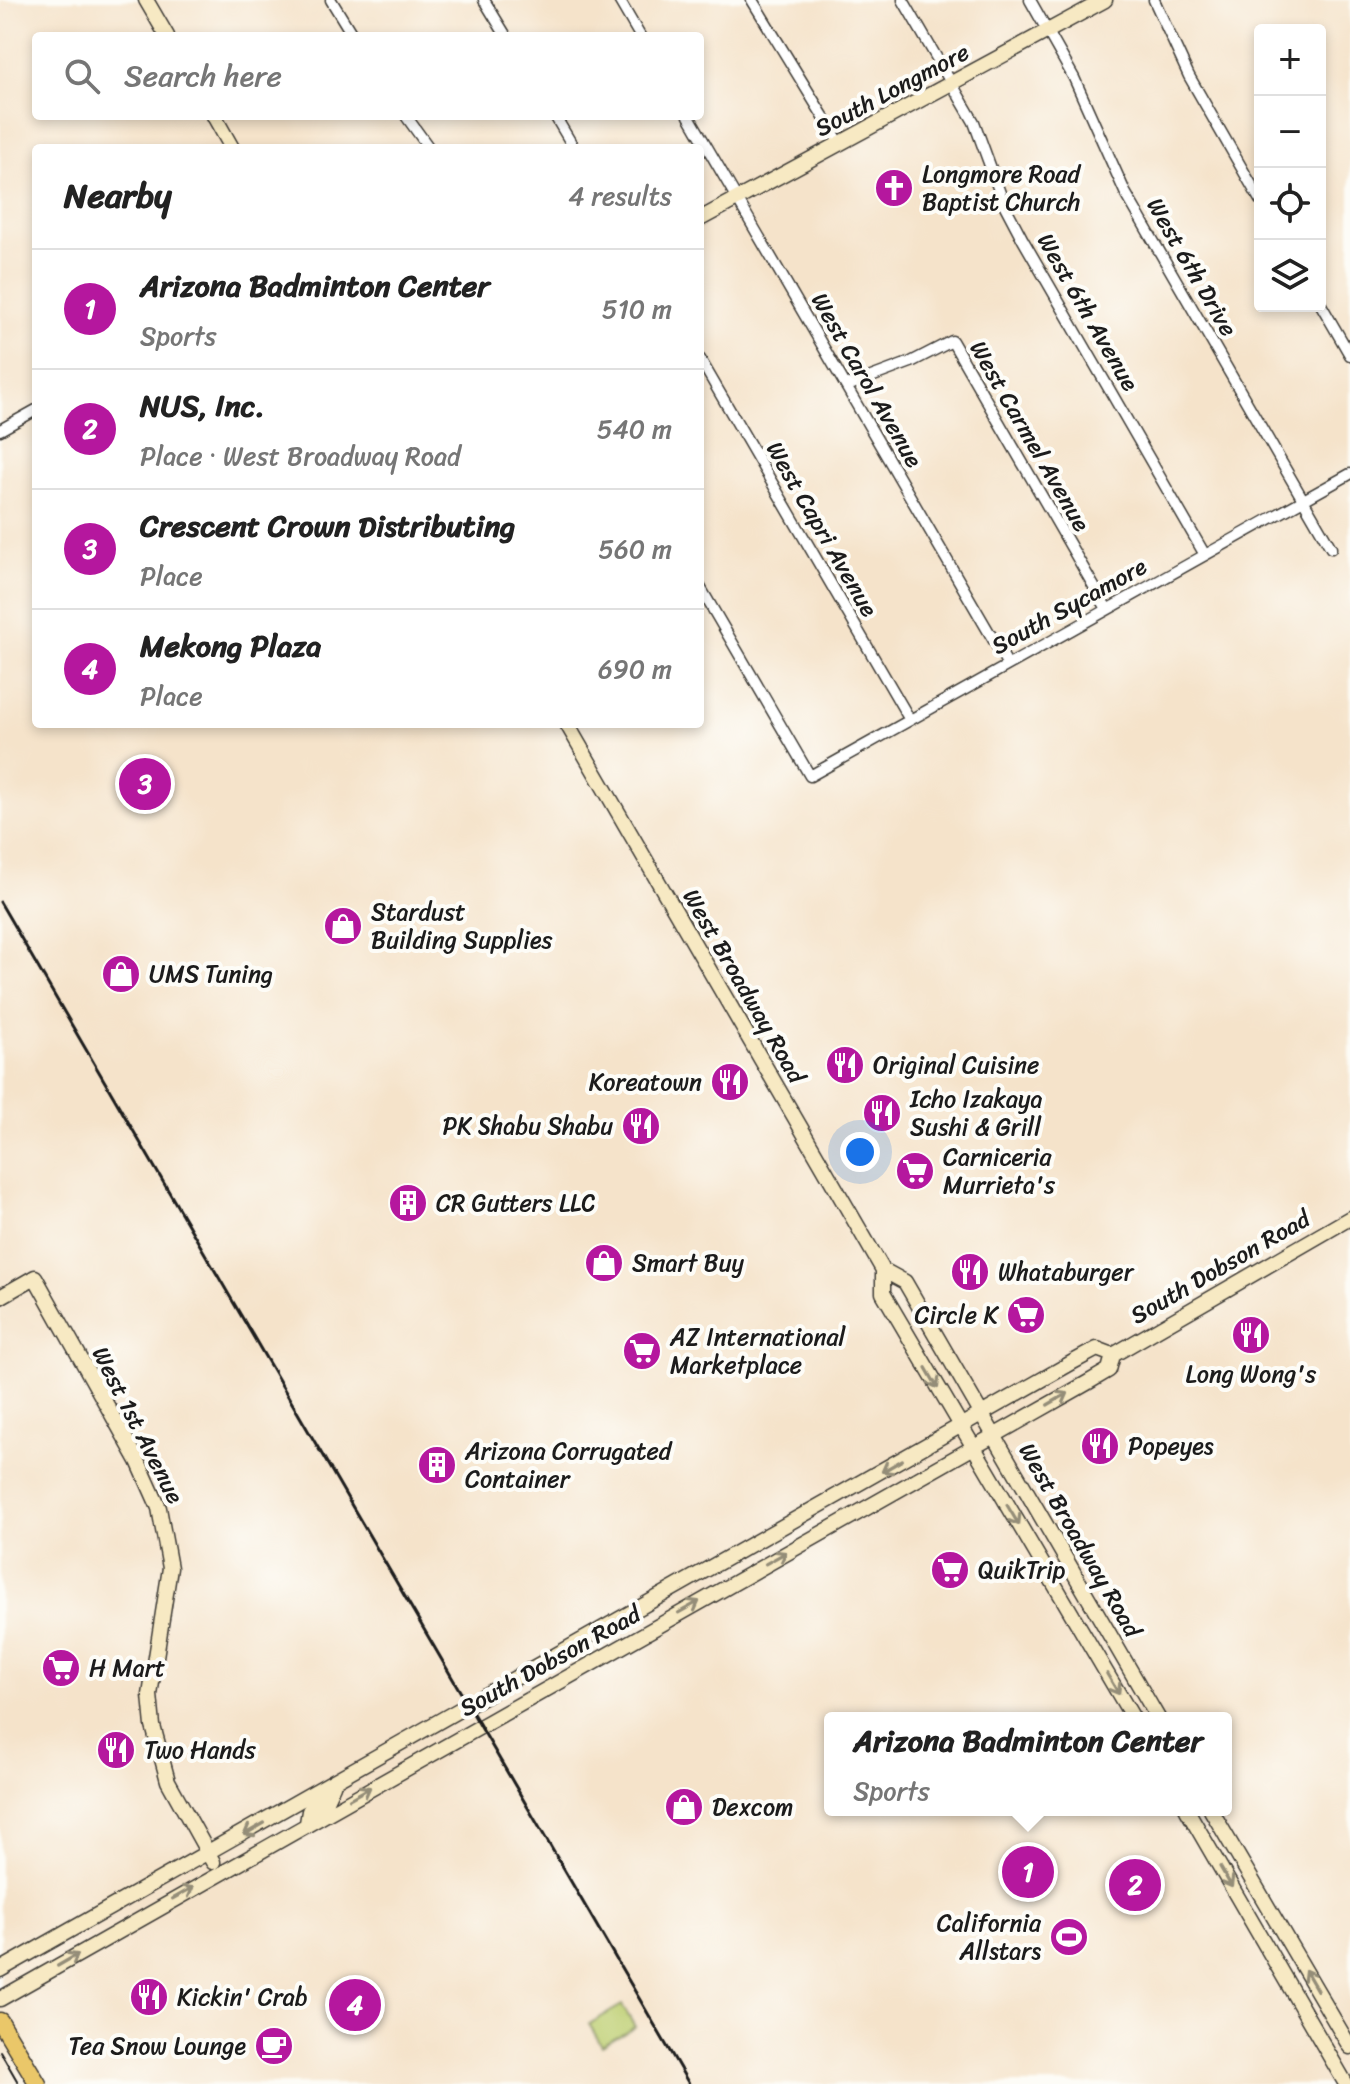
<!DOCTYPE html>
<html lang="en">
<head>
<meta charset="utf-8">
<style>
	:root { --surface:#fff; --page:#f6f6f6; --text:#222; --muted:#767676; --line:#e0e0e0; --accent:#b5179e }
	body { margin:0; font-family:Sriracha,sans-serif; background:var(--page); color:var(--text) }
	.controls { position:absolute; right:24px; top:24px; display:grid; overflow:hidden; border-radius:8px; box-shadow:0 4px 12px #0003 }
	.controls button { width:72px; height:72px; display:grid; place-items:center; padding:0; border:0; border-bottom:2px solid var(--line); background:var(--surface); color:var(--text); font:40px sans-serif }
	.you { position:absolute; left:860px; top:1152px; width:28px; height:28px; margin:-20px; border:6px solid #fff; border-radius:50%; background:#1a73e8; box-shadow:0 0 0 12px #1a73e833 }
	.badge { display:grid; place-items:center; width:52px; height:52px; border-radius:50%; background:var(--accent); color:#fff; font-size:26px; font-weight:700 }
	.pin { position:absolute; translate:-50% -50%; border:4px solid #fff; box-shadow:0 2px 8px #0006 }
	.popup { position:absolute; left:824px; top:1712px; width:408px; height:104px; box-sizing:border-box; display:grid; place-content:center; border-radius:8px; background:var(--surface); filter:drop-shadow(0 2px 6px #0005); font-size:26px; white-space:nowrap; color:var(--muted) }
	.popup b { font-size:30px; color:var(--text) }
	.popup::after { content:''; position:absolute; left:50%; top:100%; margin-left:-16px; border:16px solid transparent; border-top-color:var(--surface) }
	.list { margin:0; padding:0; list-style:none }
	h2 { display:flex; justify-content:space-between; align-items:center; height:104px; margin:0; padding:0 32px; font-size:34px }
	h2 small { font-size:26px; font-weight:400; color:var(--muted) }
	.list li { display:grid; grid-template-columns:52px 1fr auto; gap:24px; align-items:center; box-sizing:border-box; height:120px; padding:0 32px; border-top:2px solid var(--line) }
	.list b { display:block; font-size:30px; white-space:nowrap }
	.list p { margin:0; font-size:26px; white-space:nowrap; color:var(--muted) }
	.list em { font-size:26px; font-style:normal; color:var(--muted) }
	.icon { flex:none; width:44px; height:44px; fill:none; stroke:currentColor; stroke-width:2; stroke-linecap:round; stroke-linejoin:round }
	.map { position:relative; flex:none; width:1350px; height:2084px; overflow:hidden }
	.search { position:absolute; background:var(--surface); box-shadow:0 4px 12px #0003; left:32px; top:32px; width:672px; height:88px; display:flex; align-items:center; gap:20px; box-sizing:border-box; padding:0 28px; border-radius:8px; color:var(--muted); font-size:30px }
	.panel { position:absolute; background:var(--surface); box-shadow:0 4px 12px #0003; left:32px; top:144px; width:672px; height:584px; border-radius:8px }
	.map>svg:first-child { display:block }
</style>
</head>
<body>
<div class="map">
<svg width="1350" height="2084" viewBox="0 0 1350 2084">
	<rect width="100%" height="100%" fill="#fdfcf7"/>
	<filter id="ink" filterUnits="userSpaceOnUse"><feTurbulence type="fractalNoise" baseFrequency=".0125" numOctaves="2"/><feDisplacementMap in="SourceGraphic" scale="16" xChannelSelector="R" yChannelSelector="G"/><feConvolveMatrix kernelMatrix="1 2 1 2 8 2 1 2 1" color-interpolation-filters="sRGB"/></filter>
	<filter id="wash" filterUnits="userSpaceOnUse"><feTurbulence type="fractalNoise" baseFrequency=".006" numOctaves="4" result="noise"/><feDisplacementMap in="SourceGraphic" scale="32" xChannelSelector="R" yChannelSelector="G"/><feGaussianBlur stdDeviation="1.8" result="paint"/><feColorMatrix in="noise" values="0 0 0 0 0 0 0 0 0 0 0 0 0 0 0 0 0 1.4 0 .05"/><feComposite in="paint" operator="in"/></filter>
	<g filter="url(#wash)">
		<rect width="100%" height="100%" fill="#f5e3ca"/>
		<path fill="#becf72" stroke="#6d7647" stroke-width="2" d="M622 2005 635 2027 602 2046 589 2024Z"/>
	</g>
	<g filter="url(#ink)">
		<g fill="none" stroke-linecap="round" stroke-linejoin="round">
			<defs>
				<path id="street" d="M331 0 353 36
					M484 0 506 36
					M619 0 640 36
					M752 0 839 142
					M903 0 974 122 1004 204 1023 240 1205 555
					M1030 0 1074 78 1125 192 1331 548
					M1154 0 1189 76 1260 200
					M406 116 429 148
					M555 116 574 148
					M689 116 1008 665
					M1320 303 1350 355
					M700 359 910 720
					M847 386 911 362 952 341 1107 609
					M0 430 36 410
					M700 587 810 776 1350 474"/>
				<path id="secondary" d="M146 0 167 36
					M214 116 232 148
					M700 219 1105 0
					M567 724 883 1270V1293L1133 1718
					M883 1270 905 1282 1158 1718
					M0 1297 35 1277 138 1461 159 1508 170 1568 150 1695 153 1726 168 1781 213 1862
					M1187 1810 1346 2084
					M1211 1810 1350 2047
					M307 1823 309 1811 326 1800 333 1785
					M0 1970 1073 1362 1097 1349 1113 1355
					M0 1999 1087 1383 1109 1370 1113 1355 1350 1218"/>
				<path id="primary" d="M0 2021 38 2084"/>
			</defs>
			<use href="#street" stroke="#3d3a36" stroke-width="13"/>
			<use href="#secondary" stroke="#3d3a36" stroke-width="17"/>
			<use href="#primary" stroke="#3d3a36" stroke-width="19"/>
			<use href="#street" stroke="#fff" stroke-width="10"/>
			<use href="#secondary" stroke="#f7e9c3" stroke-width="14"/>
			<use href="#primary" stroke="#eac769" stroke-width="16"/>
			<path stroke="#1c1c1c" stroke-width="2" d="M0 2051 19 2084"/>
			<path stroke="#1c1c1c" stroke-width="3" d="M0 902 689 2084"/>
		</g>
		<defs><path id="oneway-shaft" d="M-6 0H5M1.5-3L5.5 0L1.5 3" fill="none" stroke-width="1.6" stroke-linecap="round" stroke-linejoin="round" transform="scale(2)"/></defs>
		<g stroke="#948d78">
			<use href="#oneway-shaft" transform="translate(932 1378) rotate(60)"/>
			<use href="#oneway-shaft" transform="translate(1058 1399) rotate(-30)"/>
			<use href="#oneway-shaft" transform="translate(892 1466) rotate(150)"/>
			<use href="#oneway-shaft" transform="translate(1013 1515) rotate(59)"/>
			<use href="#oneway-shaft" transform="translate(776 1558) rotate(-29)"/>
			<use href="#oneway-shaft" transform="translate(689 1607) rotate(-29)"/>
			<use href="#oneway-shaft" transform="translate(1113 1684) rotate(59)"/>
			<use href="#oneway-shaft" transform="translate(360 1793) rotate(-29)"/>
			<use href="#oneway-shaft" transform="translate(254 1829) rotate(150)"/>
			<use href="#oneway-shaft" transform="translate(1226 1877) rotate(60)"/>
			<use href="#oneway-shaft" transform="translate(183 1893) rotate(-29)"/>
			<use href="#oneway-shaft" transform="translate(68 1960) rotate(-30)"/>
			<use href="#oneway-shaft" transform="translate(1311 1980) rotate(-120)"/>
		</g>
	</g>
	<defs>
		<symbol id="church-disc" viewBox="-11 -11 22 22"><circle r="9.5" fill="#b5179e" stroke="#fdfcf7"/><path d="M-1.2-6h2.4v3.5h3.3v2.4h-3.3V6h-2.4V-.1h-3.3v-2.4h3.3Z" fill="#fff"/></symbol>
		<symbol id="shop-disc" viewBox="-11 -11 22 22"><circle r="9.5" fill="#b5179e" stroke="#fdfcf7"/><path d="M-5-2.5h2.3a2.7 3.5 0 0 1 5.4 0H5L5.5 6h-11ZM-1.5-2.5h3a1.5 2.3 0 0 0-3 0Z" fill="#fff"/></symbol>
		<symbol id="restaurant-disc" viewBox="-11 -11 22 22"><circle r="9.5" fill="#b5179e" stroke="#fdfcf7"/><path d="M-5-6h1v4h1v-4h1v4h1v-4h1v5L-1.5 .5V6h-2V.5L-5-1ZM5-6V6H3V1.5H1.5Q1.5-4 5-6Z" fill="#fff"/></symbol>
		<symbol id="supermarket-disc" viewBox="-11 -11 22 22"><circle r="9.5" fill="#b5179e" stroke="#fdfcf7"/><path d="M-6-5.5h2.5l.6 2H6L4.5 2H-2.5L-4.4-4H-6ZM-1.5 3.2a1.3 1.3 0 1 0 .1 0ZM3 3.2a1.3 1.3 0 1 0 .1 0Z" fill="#fff"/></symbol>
		<symbol id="building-disc" viewBox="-11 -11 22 22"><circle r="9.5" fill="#b5179e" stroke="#fdfcf7"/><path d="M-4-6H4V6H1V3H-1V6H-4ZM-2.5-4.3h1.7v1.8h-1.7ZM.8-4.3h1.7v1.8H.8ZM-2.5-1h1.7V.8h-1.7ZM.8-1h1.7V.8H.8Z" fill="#fff"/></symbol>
		<symbol id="stadium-disc" viewBox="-11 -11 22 22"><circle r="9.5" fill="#b5179e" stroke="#fdfcf7"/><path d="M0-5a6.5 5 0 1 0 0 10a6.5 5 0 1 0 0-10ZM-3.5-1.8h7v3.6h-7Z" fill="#fff"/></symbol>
		<symbol id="cafe-disc" viewBox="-11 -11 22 22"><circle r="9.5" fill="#b5179e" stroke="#fdfcf7"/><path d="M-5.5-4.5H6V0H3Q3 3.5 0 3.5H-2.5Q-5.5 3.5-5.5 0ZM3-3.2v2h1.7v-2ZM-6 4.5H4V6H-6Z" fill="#fff"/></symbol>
	</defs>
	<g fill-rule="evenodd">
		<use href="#church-disc" x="872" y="166" width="44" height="44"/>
		<use href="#shop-disc" x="321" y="904" width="44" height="44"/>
		<use href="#shop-disc" x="99" y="952" width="44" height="44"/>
		<use href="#restaurant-disc" x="823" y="1043" width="44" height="44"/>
		<use href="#restaurant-disc" x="708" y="1060" width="44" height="44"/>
		<use href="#restaurant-disc" x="860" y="1091" width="44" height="44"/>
		<use href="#restaurant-disc" x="619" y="1104" width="44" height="44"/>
		<use href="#supermarket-disc" x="893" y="1149" width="44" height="44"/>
		<use href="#building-disc" x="386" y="1181" width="44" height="44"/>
		<use href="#shop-disc" x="582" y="1241" width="44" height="44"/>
		<use href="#restaurant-disc" x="948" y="1250" width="44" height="44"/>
		<use href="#supermarket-disc" x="1004" y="1293" width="44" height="44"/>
		<use href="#restaurant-disc" x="1229" y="1313" width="44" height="44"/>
		<use href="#supermarket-disc" x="620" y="1329" width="44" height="44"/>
		<use href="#restaurant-disc" x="1078" y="1424" width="44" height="44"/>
		<use href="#building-disc" x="415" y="1443" width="44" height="44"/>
		<use href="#supermarket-disc" x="928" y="1548" width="44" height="44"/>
		<use href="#supermarket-disc" x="39" y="1646" width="44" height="44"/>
		<use href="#restaurant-disc" x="94" y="1728" width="44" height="44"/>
		<use href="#shop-disc" x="662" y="1785" width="44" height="44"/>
		<use href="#stadium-disc" x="1047" y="1915" width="44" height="44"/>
		<use href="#restaurant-disc" x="127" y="1975" width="44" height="44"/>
		<use href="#cafe-disc" x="252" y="2024" width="44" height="44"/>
	</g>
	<g text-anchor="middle" stroke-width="8" stroke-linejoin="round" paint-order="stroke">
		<g font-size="24" fill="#1c1c1c" stroke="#fdfcf7">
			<text transform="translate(892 90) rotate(-28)" y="8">South Longmore</text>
			<text transform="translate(1192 267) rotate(60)" y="8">West 6th Drive</text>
			<text transform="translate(1088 312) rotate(60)" y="8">West 6th Avenue</text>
			<text transform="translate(867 380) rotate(60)" y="8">West Carol Avenue</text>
			<text transform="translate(1030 436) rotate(60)" y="8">West Carmel Avenue</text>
			<text transform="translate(822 529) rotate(60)" y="8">West Capri Avenue</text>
			<text transform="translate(1069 606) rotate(-29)" y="8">South Sycamore</text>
			<text transform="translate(744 986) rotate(60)" y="8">West Broadway Road</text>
			<text transform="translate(1220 1267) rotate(-30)" y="8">South Dobson Road</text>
			<text transform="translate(138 1425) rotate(63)" y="8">West 1st Avenue</text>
			<text transform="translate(1080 1540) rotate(60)" y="8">West Broadway Road</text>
			<text transform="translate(550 1661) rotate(-29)" y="8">South Dobson Road</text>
		</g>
		<g font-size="24" fill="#1c1c1c" stroke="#fdfcf7" text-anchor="start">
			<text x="922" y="182">Longmore Road<tspan x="922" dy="28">Baptist Church</tspan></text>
			<text x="371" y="920">Stardust<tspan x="371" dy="28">Building Supplies</tspan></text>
			<text x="149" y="982">UMS Tuning</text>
			<text x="873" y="1073">Original Cuisine</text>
			<text x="702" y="1090" text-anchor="end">Koreatown</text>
			<text x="910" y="1107">Icho Izakaya<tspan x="910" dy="28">Sushi &amp; Grill</tspan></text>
			<text x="613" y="1134" text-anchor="end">PK Shabu Shabu</text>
			<text x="943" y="1165">Carniceria<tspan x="943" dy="28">Murrieta's</tspan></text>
			<text x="436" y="1211">CR Gutters LLC</text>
			<text x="632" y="1271">Smart Buy</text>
			<text x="998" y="1280">Whataburger</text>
			<text x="998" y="1323" text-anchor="end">Circle K</text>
			<text x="670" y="1345">AZ International<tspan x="670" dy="28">Marketplace</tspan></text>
			<text x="1251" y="1382" text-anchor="middle">Long Wong's</text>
			<text x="1128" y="1454">Popeyes</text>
			<text x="465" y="1459">Arizona Corrugated<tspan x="465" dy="28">Container</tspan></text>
			<text x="978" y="1578">QuikTrip</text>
			<text x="89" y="1676">H Mart</text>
			<text x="144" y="1758">Two Hands</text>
			<text x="712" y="1815">Dexcom</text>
			<text x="1041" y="1931" text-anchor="end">California<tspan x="1041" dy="28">Allstars</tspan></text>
			<text x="177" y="2005">Kickin' Crab</text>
			<text x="246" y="2054" text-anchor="end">Tea Snow Lounge</text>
		</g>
	</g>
</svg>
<div class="controls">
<button>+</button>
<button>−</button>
<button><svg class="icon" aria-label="locate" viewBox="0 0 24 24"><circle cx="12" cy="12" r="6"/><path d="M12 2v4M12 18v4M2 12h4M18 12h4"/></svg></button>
<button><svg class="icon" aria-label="layers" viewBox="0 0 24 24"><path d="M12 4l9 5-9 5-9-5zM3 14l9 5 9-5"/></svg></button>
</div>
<div class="you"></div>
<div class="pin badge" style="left:1028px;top:1872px">1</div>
<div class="popup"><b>Arizona Badminton Center</b>Sports</div>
<div class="pin badge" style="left:1135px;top:1885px">2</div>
<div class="pin badge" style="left:145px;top:784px">3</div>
<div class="pin badge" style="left:355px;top:2005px">4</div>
<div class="search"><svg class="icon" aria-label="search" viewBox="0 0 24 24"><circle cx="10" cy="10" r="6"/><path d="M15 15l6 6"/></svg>Search here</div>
<section class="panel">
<h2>Nearby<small>4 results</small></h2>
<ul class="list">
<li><span class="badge">1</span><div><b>Arizona Badminton Center</b><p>Sports</p></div><em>510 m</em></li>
<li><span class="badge">2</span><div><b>NUS, Inc.</b><p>Place · West Broadway Road</p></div><em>540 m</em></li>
<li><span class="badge">3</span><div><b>Crescent Crown Distributing</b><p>Place</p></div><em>560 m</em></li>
<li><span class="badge">4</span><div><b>Mekong Plaza</b><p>Place</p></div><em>690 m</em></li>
</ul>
</section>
</div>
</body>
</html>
